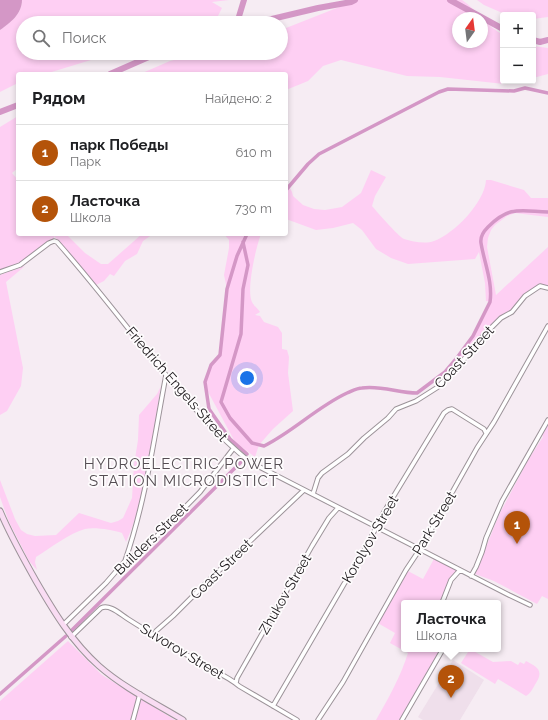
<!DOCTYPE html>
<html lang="ru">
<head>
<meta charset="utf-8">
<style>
	:root { --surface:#fff; --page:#f2f2f2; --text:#202124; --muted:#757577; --line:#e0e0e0; --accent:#b45309 }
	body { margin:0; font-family:Raleway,sans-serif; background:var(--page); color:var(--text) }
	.controls { position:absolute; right:12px; top:12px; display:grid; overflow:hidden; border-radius:4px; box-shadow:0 2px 6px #0003 }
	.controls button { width:36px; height:36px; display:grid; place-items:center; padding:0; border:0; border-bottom:1px solid var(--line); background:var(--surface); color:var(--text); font:20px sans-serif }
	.compass { position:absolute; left:452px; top:12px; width:36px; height:36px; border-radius:50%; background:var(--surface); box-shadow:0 2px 6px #0003; rotate:14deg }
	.you { position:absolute; left:247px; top:378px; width:14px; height:14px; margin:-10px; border:3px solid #fff; border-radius:50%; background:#1a73e8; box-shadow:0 0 0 6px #1a73e833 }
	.badge { display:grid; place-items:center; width:26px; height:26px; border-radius:50%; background:var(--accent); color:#fff; font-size:13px; font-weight:700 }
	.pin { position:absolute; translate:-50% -33px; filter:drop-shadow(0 1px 2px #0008) }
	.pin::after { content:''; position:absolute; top:21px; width:14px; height:12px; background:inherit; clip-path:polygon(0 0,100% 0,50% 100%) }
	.popup { position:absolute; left:401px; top:600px; width:100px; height:52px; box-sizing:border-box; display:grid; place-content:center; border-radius:4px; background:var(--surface); filter:drop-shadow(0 1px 3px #0005); font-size:13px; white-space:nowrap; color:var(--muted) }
	.popup b { font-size:15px; color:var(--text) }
	.popup::after { content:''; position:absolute; left:50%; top:100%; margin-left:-8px; border:8px solid transparent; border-top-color:var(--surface) }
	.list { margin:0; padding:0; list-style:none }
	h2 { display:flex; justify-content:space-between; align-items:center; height:52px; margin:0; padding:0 16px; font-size:17px }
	h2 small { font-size:13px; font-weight:400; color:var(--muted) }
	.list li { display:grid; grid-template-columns:26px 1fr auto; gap:12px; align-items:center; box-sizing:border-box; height:56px; padding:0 16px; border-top:1px solid var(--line) }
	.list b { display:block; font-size:15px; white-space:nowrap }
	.list p { margin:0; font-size:13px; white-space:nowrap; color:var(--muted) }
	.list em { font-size:13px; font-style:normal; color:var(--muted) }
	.icon { flex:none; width:22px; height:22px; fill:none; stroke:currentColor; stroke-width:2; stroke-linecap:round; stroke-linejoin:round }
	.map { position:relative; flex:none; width:548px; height:720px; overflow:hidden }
	.search { position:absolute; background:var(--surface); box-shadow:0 2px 6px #0003; left:16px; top:16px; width:272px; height:44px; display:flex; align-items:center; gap:10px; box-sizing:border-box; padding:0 14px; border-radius:22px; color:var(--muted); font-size:15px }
	.panel { position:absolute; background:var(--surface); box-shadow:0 2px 6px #0003; left:16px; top:72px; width:272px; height:164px; border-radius:4px }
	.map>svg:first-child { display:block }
</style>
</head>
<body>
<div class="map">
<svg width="548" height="720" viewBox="0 0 548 720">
	<rect width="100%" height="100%" fill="#f6ecf3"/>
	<path fill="#efdfeb" d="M453 660 484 680 460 720H423L418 717Z"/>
	<path fill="#fecff3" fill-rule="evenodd" d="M22 0H229L212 2 222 8 218 16 201 23H23V53H114L45 74H18V83L0 92V30C10 23 22 14 22 0Z
		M357 0H462C477 10 487 26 503 35V81H519L504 84 440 77 407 76 341 60 323 66 308 81 286 90V74H140L170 61 200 53H281V30ZM458 18H482V42H458Z
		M477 0H548V17L533 19V15H507L484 5Z
		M533 46 548 48V74L533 78Z
		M18 116V168L12 173 18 180V234H66L85 253 101 264H108L142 234H153L143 241 137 254 125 261 114 276 110 274 104 281 96 285 54 236V241L20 265 0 272V127Z
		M371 170 386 177 375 196 372 206C378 213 398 236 404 239 413 242 426 244 434 241 454 234 485 202 486 180H491L524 190 531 198H548V217L515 213 507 216 495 225 491 230 488 238 487 247 496 295 548 247V288L543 286 532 290 515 309 504 316 455 368 451 366 473 336 490 302 486 301 485 283 479 252 475 259 408 264 391 258 376 249 362 230 353 223 333 228 316 230 286 219V180L292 192 293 196 303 205 314 209 325 210 342 207 361 193Z
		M224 234H261C256 247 246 290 252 302 254 306 258 309 260 312L255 315 260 316 264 322 278 327 282 333V349L287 350 289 357 288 373 293 411 273 429 259 445 255 457 235 442 206 388 205 382 211 365 220 354 227 289 224 275 229 248V240Z
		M25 266 6 282 23 368 21 386 7 411 0 415V275Z
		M161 386C152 438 148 493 126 542L122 533C113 530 95 527 85 529 70 533 50 548 36 557L35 562 37 570 29 561 9 522 0 497V480L15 519 21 530 27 534 35 536 56 535 79 513 111 523 118 521 123 518 132 498 134 465 138 440 139 415 157 394Z
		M548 420V599L542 596 537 604 494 581 475 574 499 515 528 460 543 437 541 433Z
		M435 557 460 570 451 580 442 603H404V649H443L402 720H376C388 699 401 676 408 653L390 643 395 633 376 622 406 570 423 579Z
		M68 641 102 675 175 720H0V701Z
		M470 649 493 662 511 661 518 665 520 662 524 664 526 661C537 667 544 670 536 683 533 688 531 693 526 696L498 679 495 684 461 663Z"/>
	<path fill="#d497c6" d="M0 0H22C22 14 10 23 0 30Z"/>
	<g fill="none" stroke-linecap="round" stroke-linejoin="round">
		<path stroke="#d497c6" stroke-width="3.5" d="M286 190 308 164 319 154 439 92 448 89 514 91 525 88 548 93
			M247 234 237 256 227 289 220 355 211 365 205 382 209 409 230 439 247 454
			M243 242 248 265 243 289 241 334 221 402 230 418 252 443 264 446C294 431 317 407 347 393 352 391 357 388 362 388 380 385 399 393 417 393L445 372 456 359 473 336 490 302C493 282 484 262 481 243 480 237 484 231 488 227 510 205 521 211 548 212
			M71 631 241 462
			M0 694 66 636"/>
		<path stroke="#d497c6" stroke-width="6" d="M450 0 503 29
			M237 23 244 0
			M255 23 318 8 351 2 355 0
			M533 40 540 42 548 40
			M110 74 158 53
			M0 112 18 105"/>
		<defs>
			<path id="street" d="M0 272 20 265 49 243 54 241 57 242C88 277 117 314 146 351 179 390 210 430 250 462L509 595 530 605
				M313 494 318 478 322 473 348 454 364 438 388 418 396 409 416 401 438 387 465 358 484 335 501 318 512 312 525 296 540 286 548 288
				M125 561C146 500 154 438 166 375
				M471 576 476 567 482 552 486 538 502 501 548 420
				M442 603 451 580 460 570
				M63 625 106 583 125 561 144 549 200 492 233 449
				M156 631 173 616 207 582 304 490
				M71 637 101 608C110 604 120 614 128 619 153 635 179 650 205 666 216 672 229 677 239 686L297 720
				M236 683 237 678 312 546 329 518 338 508
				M273 706 344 584 359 561 384 512 444 413 448 410 452 409 484 429 486 433
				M133 720 140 694
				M318 720 343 682 406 570 422 546 477 448 494 422 548 326
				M402 720 443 649"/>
			<path id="secondary" d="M0 511C10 535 23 558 36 581 54 612 72 642 99 666 124 688 155 703 183 720"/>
		</defs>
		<use href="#street" stroke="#9c9399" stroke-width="5.5"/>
		<use href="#secondary" stroke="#9c9399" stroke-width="7"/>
		<use href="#street" stroke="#fff" stroke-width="3.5"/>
		<use href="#secondary" stroke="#f9dcf3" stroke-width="5"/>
	</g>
	<g text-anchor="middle" stroke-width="3.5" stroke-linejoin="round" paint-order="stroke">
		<g font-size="14" fill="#1c181b" stroke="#fefcfd">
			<text transform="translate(464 357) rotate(-47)" y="5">Coast Street</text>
			<text transform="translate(177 384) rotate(49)" y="5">Friedrich Engels Street</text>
			<text transform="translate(434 523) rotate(-59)" y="5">Park Street</text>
			<text transform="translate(151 539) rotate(-44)" y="5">Builders Street</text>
			<text transform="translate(370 539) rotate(-60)" y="5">Korolyov Street</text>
			<text transform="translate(221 569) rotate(-44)" y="5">Coast Street</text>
			<text transform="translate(285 594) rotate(-60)" y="5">Zhukov Street</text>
			<text transform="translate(182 651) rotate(31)" y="5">Suvorov Street</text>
		</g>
		<g font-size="15" letter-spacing="1" fill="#554d53" stroke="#fefcfd">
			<text x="184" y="469">HYDROELECTRIC POWER<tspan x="184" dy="17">STATION MICRODISTICT</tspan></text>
		</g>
	</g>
</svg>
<div class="controls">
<button>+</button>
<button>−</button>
</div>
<svg class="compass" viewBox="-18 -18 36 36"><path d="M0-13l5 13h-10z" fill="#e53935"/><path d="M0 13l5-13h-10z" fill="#757577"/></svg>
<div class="you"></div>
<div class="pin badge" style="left:517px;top:544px">1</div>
<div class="pin badge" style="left:451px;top:698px">2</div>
<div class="popup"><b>Ласточка</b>Школа</div>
<div class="search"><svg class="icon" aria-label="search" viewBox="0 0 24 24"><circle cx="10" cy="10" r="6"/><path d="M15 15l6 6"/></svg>Поиск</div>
<section class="panel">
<h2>Рядом<small>Найдено: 2</small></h2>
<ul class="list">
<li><span class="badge">1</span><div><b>парк Победы</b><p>Парк</p></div><em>610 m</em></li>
<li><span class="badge">2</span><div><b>Ласточка</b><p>Школа</p></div><em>730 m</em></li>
</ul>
</section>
</div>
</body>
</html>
